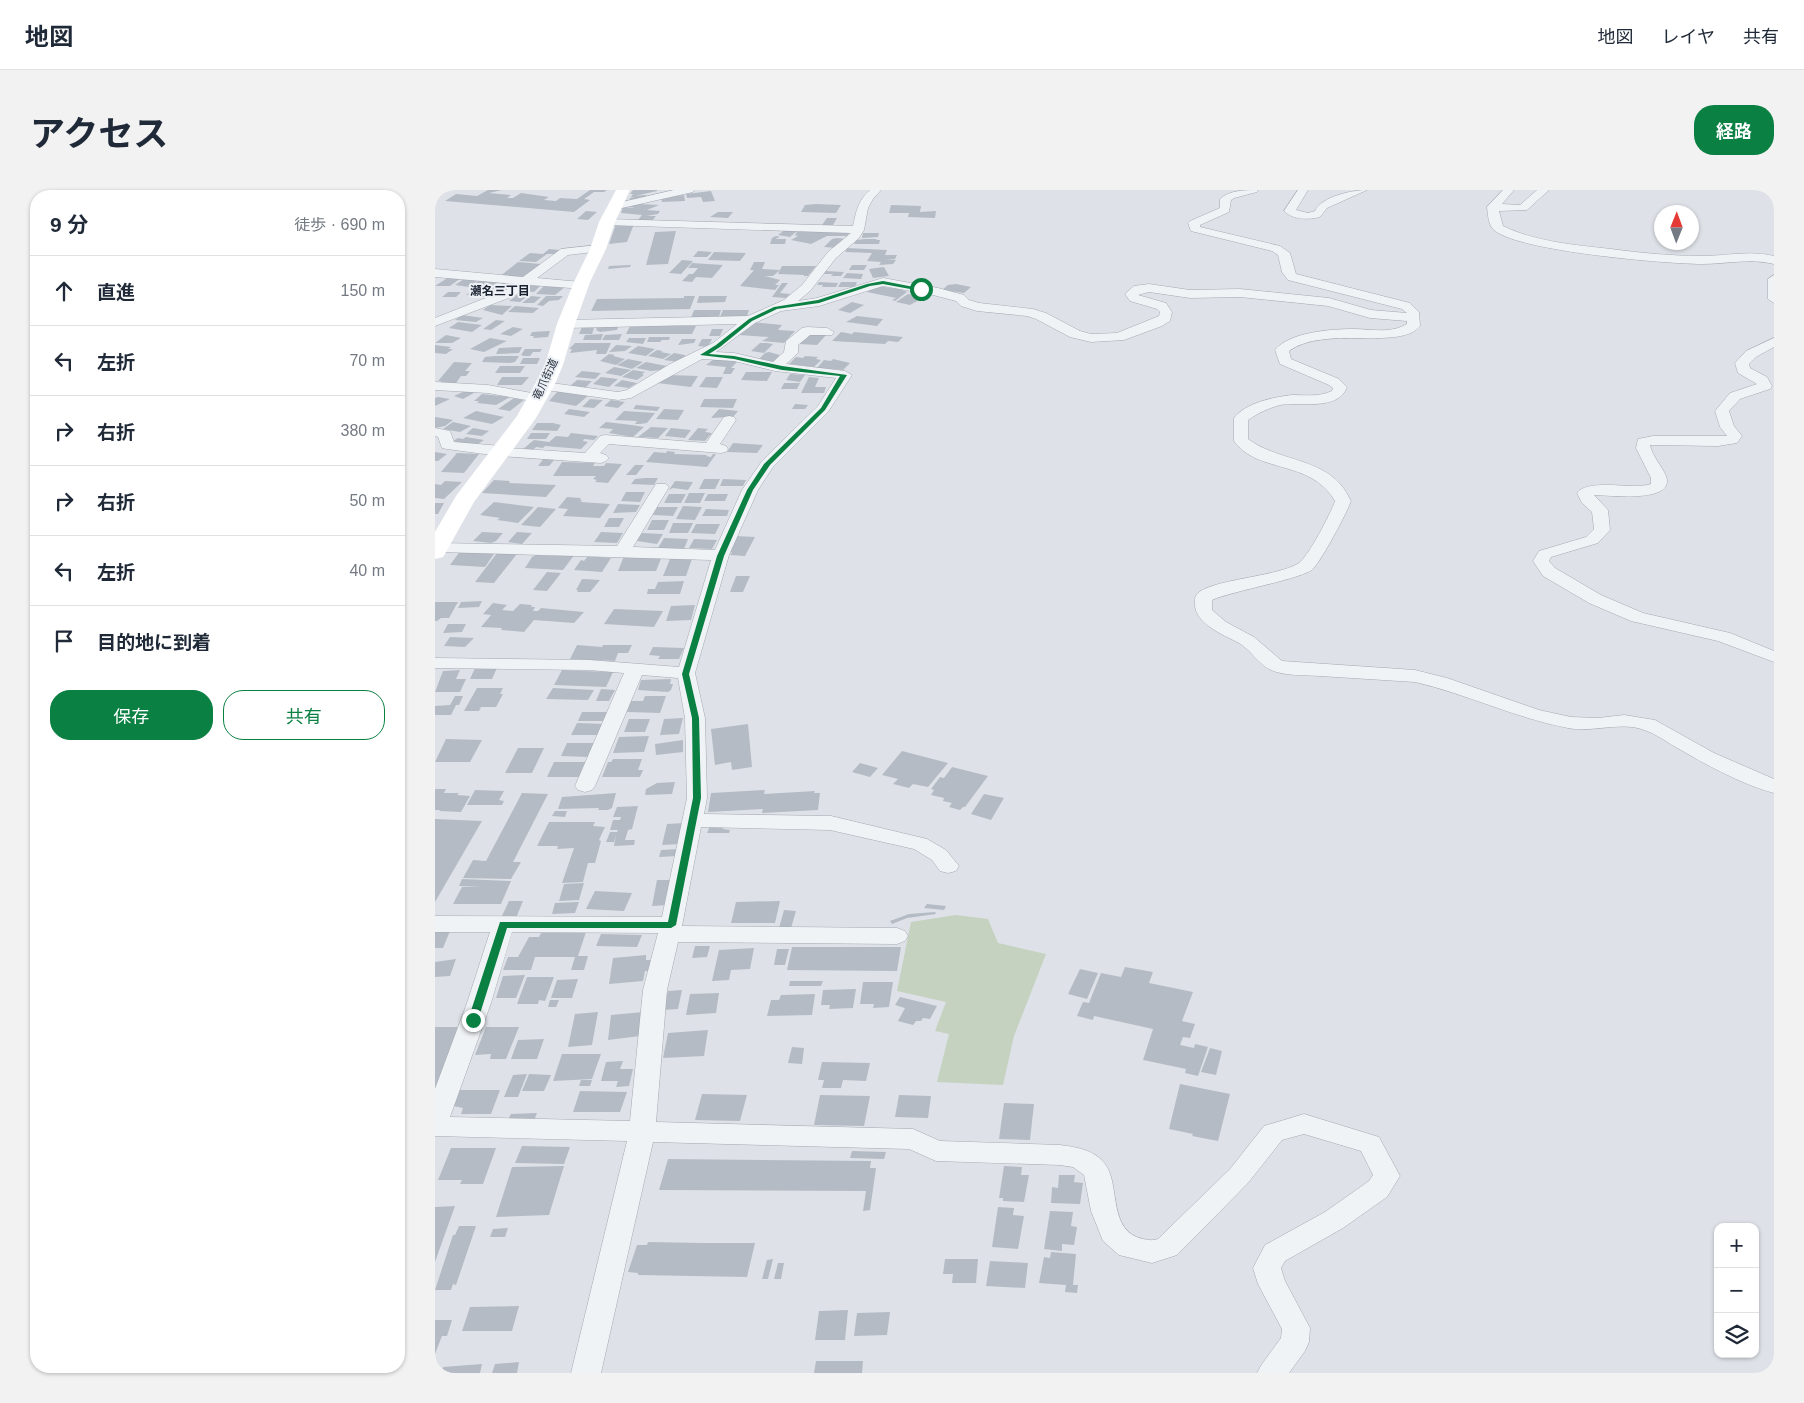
<!DOCTYPE html>
<html lang="ja">
<head>
<meta charset="utf-8">
<style>
	:root { --surface:#fff; --page:#f2f2f3; --text:#1f2937; --muted:#747a83; --line:#e0e1e3; --accent:#0b8043 }
	body { margin:0; font-family:Helvetica,"Noto Sans JP",sans-serif; background:var(--page); color:var(--text) }
	.controls { position:absolute; right:15px; bottom:15px; display:grid; overflow:hidden; border-radius:10px; box-shadow:0 1px 4px #0004 }
	.controls button { width:45px; height:45px; display:grid; place-items:center; padding:0; border:0; border-bottom:1px solid var(--line); background:var(--surface); color:var(--text); font:25px sans-serif }
	.compass { position:absolute; left:1219px; top:15px; width:45px; height:45px; border-radius:50%; background:var(--surface); box-shadow:0 1px 4px #0004; rotate:1deg }
	.stop { position:absolute; width:15px; height:15px; margin:-11px; border:4px solid #0b8043; border-radius:50%; background:#fff }
	.stop.end { background:#0b8043; border-color:#fff; box-shadow:0 1px 5px #0008 }
	.list { margin:0; padding:0; list-style:none }
	h2 { display:flex; justify-content:space-between; align-items:center; height:65px; margin:0; padding:0 20px; font-size:21px }
	h2 small { font-size:16px; font-weight:400; color:var(--muted) }
	.list li { display:grid; grid-template-columns:32px 1fr auto; gap:15px; align-items:center; box-sizing:border-box; height:70px; padding:0 20px; border-top:1px solid var(--line) }
	.list b { display:block; font-size:19px; white-space:nowrap }
	.list em { font-size:16px; font-style:normal; color:var(--muted) }
	.actions { display:flex; gap:10px; padding:15px 20px }
	.actions a { flex:1; padding:11px 0; border:1px solid var(--accent); border-radius:20px; text-align:center; font-size:18px; color:var(--accent) }
	.actions .main { background:var(--accent); color:#fff }
	.icon { flex:none; width:28px; height:28px; fill:none; stroke:currentColor; stroke-width:2; stroke-linecap:round; stroke-linejoin:round }
	.map { position:relative; flex:none; width:1339px; height:1183px; overflow:hidden; border-radius:20px }
	header { display:flex; align-items:center; gap:30px; box-sizing:border-box; height:70px; padding:0 25px; background:var(--surface); border-bottom:1px solid var(--line) }
	header strong { font-size:24px }
	nav { display:flex; gap:28px; margin-inline-start:auto; font-size:18px }
	.intro { display:flex; align-items:center; justify-content:space-between; box-sizing:border-box; height:120px; padding:0 30px }
	h1 { margin:0; font-size:35px }
	.button { padding:12px 22px; border-radius:20px; background:var(--accent); color:#fff; font-size:18px; font-weight:700 }
	main { display:flex; gap:30px; padding:0 30px }
	aside { flex:1; background:var(--surface); border-radius:20px; box-shadow:0 1px 4px #0004 }
	.map>svg:first-child { display:block }
</style>
</head>
<body>
<header>
<strong>地図</strong>
<nav><a>地図</a><a>レイヤ</a><a>共有</a></nav>
</header>
<div class="intro"><h1>アクセス</h1><a class="button">経路</a></div>
<main>
<aside>
<h2>9 分<small>徒歩 · 690 m</small></h2>
<ul class="list">
<li><svg class="icon" aria-label="ahead" viewBox="0 0 24 24"><path d="M12 20V5M6 11l6-6 6 6"/></svg><div><b>直進</b></div><em>150 m</em></li>
<li><svg class="icon" aria-label="left" viewBox="0 0 24 24"><path d="M17 20v-9H6M10 6l-5 5 5 5"/></svg><div><b>左折</b></div><em>70 m</em></li>
<li><svg class="icon" aria-label="right" viewBox="0 0 24 24"><path d="M7 20v-9h11M14 6l5 5-5 5"/></svg><div><b>右折</b></div><em>380 m</em></li>
<li><svg class="icon" aria-label="right" viewBox="0 0 24 24"><path d="M7 20v-9h11M14 6l5 5-5 5"/></svg><div><b>右折</b></div><em>50 m</em></li>
<li><svg class="icon" aria-label="left" viewBox="0 0 24 24"><path d="M17 20v-9H6M10 6l-5 5 5 5"/></svg><div><b>左折</b></div><em>40 m</em></li>
<li><svg class="icon" aria-label="arrive" viewBox="0 0 24 24"><path d="M6 21V4h12l-3 4 3 4H6"/></svg><div><b>目的地に到着</b></div></li>
</ul>
<div class="actions"><a class="main">保存</a><a>共有</a></div>
</aside>
<div class="map">
<svg width="1339" height="1183" viewBox="0 0 1339 1183">
	<rect width="100%" height="100%" fill="#dee2e8"/>
	<path fill="#c4d2bf" d="M521 725 553 729 563 753 611 764 579 846 568 895 502 892 514 844 500 841 511 812 462 801 476 732Z"/>
	<path fill="#b5bbc4" d="M53 0H67L54 3 76 5 72 8H78L86 3 114 7 109 10 121 11 125 8 142 9 155 0H172L169 2H159L149 9 155 10 139 22 10 11 21 4 42 6Z
		M198 0H222V1L200 6 210 5 215 8 199 11 194 8 200 7H196L198 4H195Z
		M276 1 280 11 268 12 266 7 252 8 251 4Z
		M249 5 250 11 227 12 226 8Z
		M204 14 224 15 212 20 225 21 223 24 211 26H221L217 31H202L207 25 186 23 188 17 200 18 192 16Z
		M370 15 381 14 406 15 401 23 366 22Z
		M456 15 486 16 485 22 501 21 500 28 473 27 474 23H454Z
		M151 21 162 22 153 30 142 29Z
		M283 22H298L293 28 275 27Z
		M392 28H402L398 35H387Z
		M181 34H199L192 52 174 54Z
		M351 39 363 40 355 47 343 45Z
		M368 40 415 42 412 46H392L376 54 356 50 363 46 359 45 362 44 360 43Z
		M241 41 233 74 211 75 220 42Z
		M428 43H444L443 47 427 48Z
		M341 46 345 47 340 49H351L350 54H335L337 48Z
		M402 48 411 49 401 58 389 57 397 49Z
		M430 49H442L441 50H445L444 54H419L421 50Z
		M412 58 452 60 450 65H462L460 69H452L461 70 458 74 444 75 446 72 432 71 437 63 410 62Z
		M114 59 125 60 120 64H112L101 72 84 71 95 63 108 64Z
		M263 61 277 62 272 67H258Z
		M279 62 311 63 305 71 273 70Z
		M247 70 258 71 246 84 234 83Z
		M83 72 106 74 87 89 64 87Z
		M319 72H330L327 79 345 80 338 86H330L345 90 340 95H344L340 100 305 96 319 80H315Z
		M257 73 288 75 277 88 261 87 257 92 247 91 254 84H258L263 78H253Z
		M196 75 195 77 173 79 174 76Z
		M417 75H432L429 80H414Z
		M347 76H381L373 86H369V85L343 84Z
		M449 77 454 86 438 88 434 79Z
		M390 81 409 82 406 86H396L398 84H389Z
		M412 83 428 84 426 89 408 88Z
		M14 87 26 88 15 96H0Z
		M29 89 43 90 36 96 46 89 65 91 54 98 34 97 20 95Z
		M70 92 78 93 73 96 77 97 63 104 50 101Z
		M384 92 403 93 401 97H387L388 95H382Z
		M406 92H422L420 97H403Z
		M347 93H353L345 103 355 104 351 108 337 107Z
		M95 94 106 95 99 102 87 101Z
		M521 94 536 97 529 103 507 100 513 95Z
		M110 95 130 97 120 105 101 104Z
		M441 96 465 99 472 102 460 111 457 110 461 108 432 102Z
		M37 101 55 103 49 107 31 105Z
		M13 102H26L21 107H7Z
		M473 104 486 107 484 108 486 109 475 115 461 112Z
		M82 105 93 106 85 112 74 111Z
		M96 106 106 107 99 113H87Z
		M111 106H128L124 110 114 111 108 116 102 115Z
		M249 106H260L255 119 156 121 162 109 249 108Z
		M264 106H292L290 112 262 113Z
		M417 112 429 115 415 123 403 120Z
		M55 115 77 116 67 125 48 120Z
		M80 116 104 118 98 123 73 122Z
		M259 120H286L284 127 256 128Z
		M288 120H314L312 126 285 127Z
		M27 125 48 128 41 132 20 130Z
		M422 126 448 129 442 136 411 132Z
		M61 130 70 131 56 140 48 139Z
		M23 132 47 135 37 142 14 138Z
		M317 132 347 135 343 140 360 141 349 153 327 151 334 147 304 145Z
		M171 133 183 137 182 140 165 142 161 140 162 138Z
		M195 136H261L257 144H191Z
		M78 137 88 139 76 146 65 144Z
		M147 137 152 138H159L157 144H144Z
		M277 139H288L285 146H274Z
		M115 141 113 147 98 148 99 146H95L97 142Z
		M379 142 392 144 382 155 364 154Z
		M406 142 417 144 419 142 468 147 463 152 453 151 450 154 397 151Z
		M168 144 166 150H148L150 145Z
		M187 144 184 150H167L170 145Z
		M11 145 26 148 17 153H0Z
		M214 147H235L234 150H227L225 152H212Z
		M55 148 72 151 49 162 35 159Z
		M194 148H211L208 154 191 152Z
		M247 149H261L259 153 243 155Z
		M267 149H277L273 157 263 156Z
		M140 153H176L171 164H161L162 160 135 163 137 159H134Z
		M325 153H332L338 154 329 163 316 161Z
		M0 155 16 157 13 159H18L11 164 0 163Z
		M181 155 197 156 190 161 174 162Z
		M203 156 220 159 211 166 193 163Z
		M87 157 84 163 61 164 64 158Z
		M90 159H107L105 162H98L95 166H89L86 165Z
		M222 160 228 161 226 162 236 164 228 169 213 166Z
		M334 162 345 165 338 172 323 170 330 163Z
		M239 163 250 165V166L243 172 229 170Z
		M174 164 180 165 178 166 190 169 181 175 165 171Z
		M59 166H84L80 172 75 173 47 172 50 167Z
		M370 166 383 167 381 169 386 170 379 177 354 174 361 167 368 168Z
		M88 168H105L102 174H85Z
		M193 169 208 172 197 179 182 175Z
		M279 169 303 171 296 178H300L296 184H288L291 177 271 175Z
		M398 169 415 173 408 180 382 178 389 170 396 171Z
		M19 172 37 173 30 181H35L31 186H26L21 193H5L6 191H3Z
		M211 172 232 176 227 180 216 181 201 178Z
		M65 176H90L85 183H60Z
		M179 177 196 180 186 186 170 183Z
		M198 180 210 182 207 184 209 185 202 190 187 187Z
		M147 181 166 183 160 189 140 187Z
		M311 182H337L332 191 306 190Z
		M355 184 370 185 365 192 351 190Z
		M233 185 263 186 256 197 222 193 225 189H230Z
		M67 187H94L87 195H62Z
		M166 187 183 189 174 197 158 194Z
		M271 187H288L282 198 264 197Z
		M374 187 384 188 380 197H391L389 203H366Z
		M142 190 157 191 150 198 135 196Z
		M187 190 202 193 194 198 179 196Z
		M349 193H365L362 199H346Z
		M34 199 39 203 28 209 19 206Z
		M123 201 154 205 141 216 114 211Z
		M47 204 75 207 61 215 42 213 44 211H39Z
		M3 207 15 209 0 216V208Z
		M79 208 89 210 75 221 63 219Z
		M155 209 168 210 159 218 147 217Z
		M269 209H302L298 218 265 217Z
		M176 210 190 212 183 218 169 216Z
		M360 214 373 215 370 219H357Z
		M201 215 225 217 222 221 198 219Z
		M134 219 155 222 149 227 129 224Z
		M229 219 249 220 243 230 221 229Z
		M284 219 303 221 298 227 276 228Z
		M41 221 69 227 57 234 28 228Z
		M189 221 220 223 212 233 205 234H200L202 231 180 230Z
		M0 227 13 229 18 230 10 236 0 238Z
		M18 232 36 236 25 242 8 239Z
		M171 232 197 235 209 237 198 247 174 243 178 239 164 238Z
		M102 233H118L126 235 122 241 97 240Z
		M216 237 233 238 223 248 203 247Z
		M38 238 54 241 47 246 31 244Z
		M236 238 256 240 250 248 230 246Z
		M263 238 273 239 270 242 277 243 270 251 253 250Z
		M96 243H115L111 249H92Z
		M136 243 163 246 159 250 149 249 148 251 153 252 146 259 110 256 108 258 101 257 98 260 88 259 99 250 114 252 121 246 133 247Z
		M31 247 49 250 40 256 18 251 23 248 28 249Z
		M298 253 328 255 322 263 292 262Z
		M232 261 240 262 239 264 272 265 271 266 276 267 278 264H281L272 277 211 272 219 262 231 263Z
		M0 262 12 264 3 271H0Z
		M22 263 44 264 29 283 6 282Z
		M109 268 120 269 114 276H103Z
		M127 272 160 273 158 276H169L171 273 187 274 173 293 160 292 162 290 158 289 161 286H118Z
		M200 275H209L201 285H191Z
		M210 288H223L219 295 196 294 200 289Z
		M269 289H285L280 299H264Z
		M288 289 311 290 308 296H285Z
		M59 290 75 291 74 293 121 295 111 307 47 303Z
		M10 291 27 292 9 309 0 308V294L6 295Z
		M240 291 258 292 253 300 238 298 234 300Z
		M191 302H210L205 312 186 311Z
		M254 303H270L265 313H249Z
		M234 304H251L246 313H229Z
		M273 304H293L290 311H269Z
		M132 307 146 308 145 310H147L146 312 175 314 165 328 128 326 133 319 123 318Z
		M59 312 99 317 83 333 62 330 65 328 45 325Z
		M0 313H9L3 324H0Z
		M183 314 205 315 201 322 178 323Z
		M248 316 267 317 260 330 241 329Z
		M103 317 121 319 105 337 86 335Z
		M222 317H243L238 326 218 325Z
		M271 319 294 320 292 326H267Z
		M174 328H189L184 337H169Z
		M217 330H234L229 340H212Z
		M238 333H258L253 343H234Z
		M261 334H285L280 344 256 343Z
		M47 342 68 343 61 351 56 353 38 351Z
		M82 342 97 343 87 354 73 352Z
		M166 342 188 343 182 353 159 352Z
		M207 343 228 344 222 354 202 351Z
		M301 346 320 347 310 366 295 365 297 362H294Z
		M229 348 253 349 249 359 223 358Z
		M259 349 282 350 277 359 254 358Z
		M26 360 61 361 50 377 15 375Z
		M62 363 82 364 59 393 40 392Z
		M121 363 140 364 128 380 90 378 97 367 101 365 117 366Z
		M228 364 221 381H183L189 366Z
		M153 366 176 368 167 382 139 380 146 370 149 371Z
		M235 369H257L251 386H228Z
		M112 382 126 383 112 401 98 400Z
		M301 386H315L308 402H295Z
		M147 389H149L165 390 155 402H142L143 400H141Z
		M249 391 245 404H212L213 399H220L223 392Z
		M47 411 44 417 23 418 26 412Z
		M0 412H23L14 428H6L2 431H0Z
		M58 413 72 415 67 420 78 421 85 414 97 415 96 417H100L98 421H103L106 418 149 422 139 433 99 430 89 442 66 440 67 438 46 437 56 425 48 424Z
		M260 415 256 430 231 431 236 416Z
		M179 419 228 421 219 437 169 434Z
		M13 434H31L27 442 8 443Z
		M15 447 39 448 30 457 9 456Z
		M142 455 167 457 168 455H197L193 463H183L180 471 135 469Z
		M218 457 249 458 244 469H223L225 466 214 465Z
		M40 478H62L57 489H35Z
		M25 480 21 489H31L25 502H0L8 481Z
		M127 480 150 481 178 482 171 497 119 495Z
		M236 489 235 494H238L236 500 233 502 203 500 206 490Z
		M42 498H68L65 504H68L61 517H46L44 521H29Z
		M118 498 159 500 153 510 111 509Z
		M166 499 180 500 174 511H161Z
		M20 506H28L24 515H21L16 525H0V516L15 515Z
		M210 506H231L225 523 192 522 196 511H208Z
		M147 522H172L169 531H143Z
		M248 528 244 544 225 545 229 529Z
		M194 529H215L210 542H189Z
		M142 533 169 534 164 545H136Z
		M313 534 317 577 297 580 296 572 280 575 276 539Z
		M214 546 209 562 178 563 184 547Z
		M11 549 47 550 35 572H0Z
		M248 550V562L221 565 220 554Z
		M132 553H159L153 567 126 566Z
		M83 558H109L97 583H70Z
		M467 561 513 573 493 597 478 594 474 598 458 594 463 589 447 585Z
		M178 569H207L203 580H208L205 587H167L173 572H176Z
		M119 572H153L146 587H112Z
		M425 573 443 578 435 587 417 582Z
		M517 577 553 586 530 617H528L525 620 514 617 517 613 508 611 509 608 496 605 499 600 496 599 505 587 509 588Z
		M240 592 237 604 210 605 211 599 222 593Z
		M0 599H11L9 603H24L22 605 35 606 26 622 4 621 5 620H0Z
		M40 600 69 601 64 610 69 611 67 615H32Z
		M330 600 329 604 380 601 379 603H385L383 620 327 623 328 619 273 622 276 603Z
		M87 603 113 604 78 672H86L76 689 28 688 38 670 51 671Z
		M181 603 177 618 173 620H163L164 618 123 619 127 607Z
		M549 604 569 608 556 630 536 624Z
		M203 616 197 639 193 640 190 650H200L199 655 179 656 181 644 179 652H171L175 642H182L183 640H175L178 630H185L186 627H178L182 617Z
		M120 621H132L130 627 117 626Z
		M0 629 47 631 0 712Z
		M114 632H160L158 636 170 637 164 650 166 651 160 673H153L148 692 127 693 139 658 122 659 123 656H102Z
		M250 633 245 654 227 655 232 634Z
		M275 636H289L288 639 295 640 294 643H272Z
		M244 659 243 666 224 667 226 660Z
		M27 689 76 691 66 714H18L27 697H46L24 696Z
		M222 690H237L233 715 217 716Z
		M149 693 144 710 124 711 129 694Z
		M160 701 197 703 189 721 151 719Z
		M74 711H88L81 728H66Z
		M345 711 340 733H296L301 712Z
		M144 712 140 723 117 724 120 713Z
		M492 714 511 716 509 720 489 718Z
		M349 720 361 721 356 738H344Z
		M500 722 501 724 472 728 457 734 455 731 474 724Z
		M0 741H15L8 758H0Z
		M151 742 143 766H153L149 780H136L140 767H100L96 780H68L73 767H83L94 747H104L106 743Z
		M166 744 207 745 202 757 161 756Z
		M260 756H275L272 767 257 768Z
		M357 757H466L462 781 352 780Z
		M319 758 315 779 296 780 294 790 277 791 284 760Z
		M342 759H354L350 775H339Z
		M211 765V770H217L215 781H210L208 791 174 794 178 768Z
		M21 769 15 786 0 787V772Z
		M690 777 718 782 714 793 758 802 747 831 760 834 755 848 748 847 745 855 759 858 760 854 773 857 763 886 750 883 751 879 708 870 718 839 659 826 658 830 642 826 648 812 654 813 666 783 686 787Z
		M645 779 663 783 652 809 633 804Z
		M90 785 81 808H61L68 786Z
		M92 787H119L110 811 104 810 103 814H82Z
		M143 789 137 808H116L122 790Z
		M355 791H388L386 796H354Z
		M428 792H458L454 817 438 818 439 814H425Z
		M421 799 418 818 394 819 395 815H386L388 800Z
		M247 800 243 819 228 820 233 801Z
		M284 803 281 823 251 825 255 804Z
		M380 804 377 825 332 826 336 810H344L346 805Z
		M465 807 502 816 495 829 488 828 486 831H481L478 835 463 831 470 818 460 815Z
		M115 810H124L121 817H113Z
		M163 822 157 855 133 857 140 824Z
		M208 822 205 846 173 850 176 825Z
		M0 837H26L0 898Z
		M51 837H84L71 869H55L56 864 40 865Z
		M273 840 269 866 228 868 233 843Z
		M109 849 102 869H76L83 850Z
		M357 857 369 858 367 874 353 873Z
		M775 858 787 861 781 885 766 882Z
		M127 864H166L157 889 118 891Z
		M188 871 185 879H198L194 896 181 897 183 891H166L171 872Z
		M387 872 435 873 431 891 408 890 406 898H387L389 890H383Z
		M92 884 83 907H69L78 885Z
		M94 884 116 885 109 901H87Z
		M146 890H157L155 896H144Z
		M745 894 795 904 783 951 757 946 758 944 734 939Z
		M24 900H65L56 924H26L28 918 18 916Z
		M145 901 192 902 185 922H138Z
		M267 904 312 905 305 931 260 930Z
		M385 905 435 906 429 936 379 935Z
		M464 905 496 906 493 928 460 927Z
		M569 913 599 914 595 950 564 949Z
		M102 923 98 933H71L76 924Z
		M87 956 135 957 129 974 80 973Z
		M16 958H61L48 994H25L27 990H3Z
		M417 961 451 962 449 969 415 968Z
		M233 969 436 971 435 978H441L435 1020 428 1021 431 1001 224 1000Z
		M129 976 114 1025 61 1027 77 977Z
		M569 976 587 977 586 985H594L589 1012 568 1011V1008H564Z
		M624 985H640L639 992 648 993 645 1014 616 1013 617 997 623 998Z
		M20 1016 0 1072V1017Z
		M563 1017 579 1018 578 1025 589 1026 583 1059 557 1057Z
		M615 1021 638 1022 636 1036 642 1037 639 1055 627 1054V1061L609 1059Z
		M24 1036H41L21 1095 18 1094 16 1100H0L18 1045H20Z
		M73 1038 70 1047H55L58 1039Z
		M213 1052 266 1053H320L312 1087 203 1085V1083L193 1082 202 1055H212Z
		M616 1062 641 1064 638 1095H643L642 1103 630 1102 631 1095 604 1093 609 1067 615 1068Z
		M338 1069 333 1089H327L332 1070Z
		M510 1069H543L541 1093H517L518 1084H508Z
		M555 1071 593 1073 590 1098 551 1096Z
		M343 1073H349L346 1089H339Z
		M84 1116 77 1141H27L35 1117Z
		M413 1120 410 1150H380L384 1121Z
		M455 1122 452 1145 419 1146 422 1123Z
		M0 1130H17L12 1146H7L0 1164Z
		M381 1171H428L427 1183H379Z
		M84 1172 82 1183H57L60 1174Z
		M47 1174 45 1183H6L8 1177Z"/>
	<g fill="none" stroke-linecap="round" stroke-linejoin="round">
		<defs>
			<path id="street" d="M239 0H259L258 2 178 20 172 17 174 15Z
				M435 0H446L438 9 433 18 429 40 424 48 401 68 375 101 363 111 382 108 448 88 503 98 529 105 534 110 544 113 598 119 611 123 645 141 656 144 682 143 724 126 725 122 722 119 695 111 690 104 699 96 714 94 755 100 805 99 894 108 936 120 972 123 967 119 853 90 847 82 843 65 837 61 756 41 753 33 755 31 785 18V9C795 0 810 0 823 0L822 2 799 8 796 10 794 22 765 35V37L845 56 855 63 861 84 975 113 984 122 985 136C966 161 889 135 854 161L856 169 904 189 912 197C904 221 865 212 845 215 834 218 823 223 813 230V249C841 270 882 268 905 294 910 299 913 306 916 311 911 325 887 369 878 379 867 389 797 401 777 410V420L791 432 819 447 847 471 980 480 1012 488 1104 520 1136 527 1163 528 1189 525 1220 530 1279 563 1339 589V603C1311 596 1271 575 1246 560 1234 554 1222 544 1209 540 1187 531 1157 543 1133 538 1080 528 1032 504 980 492 948 490 917 488 885 486 870 485 849 486 836 480 823 474 816 460 804 453 787 444 758 433 760 412 760 408 760 407 762 404 776 389 843 387 864 373 873 367 896 323 900 311 876 269 822 284 799 251V228C810 213 839 207 857 205 871 205 884 207 897 201L898 198 894 195 845 174 840 160C854 142 897 139 918 139 937 139 955 144 972 134V131L935 128 893 116 805 107 755 108 714 102 703 105 731 113 737 122 735 131 727 136 689 150 656 152 635 147 601 129 592 126 542 121 526 116 521 111 498 105 448 96 384 116 346 121 320 133 281 162 299 163 338 172 349 162 351 151 367 138 372 137 392 138 399 142 397 145H375L363 155V163L351 174 410 181 417 185 393 222 338 277 323 300 294 365 260 483 270 528 272 608 269 624 396 626 492 649 511 660 524 676 521 681 513 683 505 681 497 670 479 659 395 640 266 637 247 736 462 738 470 741 473 746 470 751 462 754 243 752 232 800 221 932 478 939 505 951 625 955C641 957 660 960 670 974 686 995 672 1041 708 1049 714 1050 717 1051 723 1049L795 979 829 936 869 924 944 947 965 986 952 1007 908 1038 850 1071 846 1078 850 1091 875 1138 874 1152 870 1161 854 1183H822L827 1174 846 1148 847 1139 823 1094 818 1078 830 1055 890 1022 934 991 938 985 926 961 869 944 847 950 813 993 742 1065 717 1073 684 1065 668 1051 656 1021 649 985 638 977 625 975 501 971 474 959 218 952 166 1183H136L192 951 0 946V899L32 813 55 742H0V726L227 727 252 608 250 528 243 488 207 485 160 596 157 600 150 602 143 600 140 596 189 483 154 480 0 478V468L154 470 244 477 276 370 3 362 0 361V353L182 356 221 294H231L234 297 198 357 280 360 307 300 327 271 383 216 401 188 340 181 299 171 267 169 196 208 183 210 104 199 102 196 104 193 109 192 183 202 192 200 235 174 278 153 302 134 131 138 125 134 131 130 313 126 349 110 367 95 393 62 416 43 172 35 166 32 172 29 418 36C421 22 423 10 435 0ZM77 742 223 743 208 800 195 931 15 927 56 813Z
				M863 0H873L861 20 873 23 880 21C887 6 918 0 932 0L892 18 885 27C873 30 858 30 849 21Z
				M1068 0H1079L1067 14 1085 15 1102 0H1114L1092 20 1064 21 1068 36C1101 52 1140 55 1176 59 1206 63 1237 66 1267 66 1291 66 1315 60 1339 66V74C1315 68 1292 74 1267 74 1233 74 1078 61 1058 39 1053 33 1053 24 1052 17Z
				M163 55 169 59 167 61 133 65 102 88 146 92 152 96 150 99 94 95 79 106 0 136V128L71 100 80 94 0 87V79L88 87 126 59Z
				M1339 85V113L1333 109V89Z
				M1339 148V157L1321 167 1314 174 1315 178 1332 187 1337 196 1335 199 1305 209 1294 221 1299 236 1307 246 1302 253 1283 256 1215 255C1217 266 1227 276 1231 286 1241 314 1173 305 1159 305L1173 320 1175 340 1163 353 1116 367 1114 371 1120 378 1166 405 1208 423 1295 443 1339 461V472L1283 451 1196 431 1154 413 1108 386 1098 371 1104 361 1151 347 1159 339 1157 322 1147 313 1142 303C1153 288 1198 300 1216 294V288L1201 258 1203 249 1218 246H1292L1285 237 1280 221 1295 203 1322 194 1303 183 1300 173 1311 161Z
				M0 192 53 195 102 204 107 205 109 208 107 211 102 212 53 203 0 200Z
				M294 226 299 227 301 230 285 254 291 256 293 259 291 262 286 263 174 254 165 263 171 265 174 268 171 271 166 273 64 266 12 259 7 258 3 247 0 246V238L15 241 19 252 66 256 72 258 150 263 165 246 170 245 271 253 289 227Z"/>
		</defs>
		<use href="#street" stroke="#a3a9b2" stroke-width="1"/>
		<use href="#street" fill="#f0f3f6" fill-rule="evenodd"/>
		<path fill="#fff" fill-rule="evenodd" d="M181 0H195L180 32 171 59 155 92 140 134 128 175 119 196 101 228 39 312 11 362 8 367 0 369V342L21 306 82 226 99 196 110 175 122 134 139 92 155 59 164 32Z"/>
	</g>
	<path fill="#0b8043" d="M448 91 489 99 486 101 448 94 435 96 384 113 342 119 317 131 285 157 274 164 299 166 347 176 412 185 390 220 335 275 318 300 289 366 254 484 264 528 266 608 241 735 236 738H72L43 830 41 833H35L33 830 65 732H233L258 608 257 528 247 484 282 366 312 300 329 274 386 218 405 186 347 180 299 169 265 165 281 155 314 129 339 117 383 110 432 94Z"/>
	<g text-anchor="middle" stroke-width="4" stroke-linejoin="round" paint-order="stroke">
		<g font-size="11" fill="#27303f" stroke="#edf1f5">
			<text transform="translate(110 189) rotate(-65)" y="4">竜爪街道</text>
		</g>
		<g font-size="12" font-weight="bold" fill="#19212f" stroke="#edf1f5">
			<text x="65" y="105">瀬名三丁目</text>
		</g>
	</g>
</svg>
<div class="controls">
<button>+</button>
<button>−</button>
<button><svg class="icon" aria-label="layers" viewBox="0 0 24 24"><path d="M12 4l9 5-9 5-9-5zM3 14l9 5 9-5"/></svg></button>
</div>
<svg class="compass" viewBox="-18 -18 36 36"><path d="M0-13l5 13h-10z" fill="#e53935"/><path d="M0 13l5-13h-10z" fill="#747a83"/></svg>
<div class="stop" style="left:486px;top:99px"></div>
<div class="stop end" style="left:38px;top:830px"></div>
</div>
</main>
</body>
</html>
